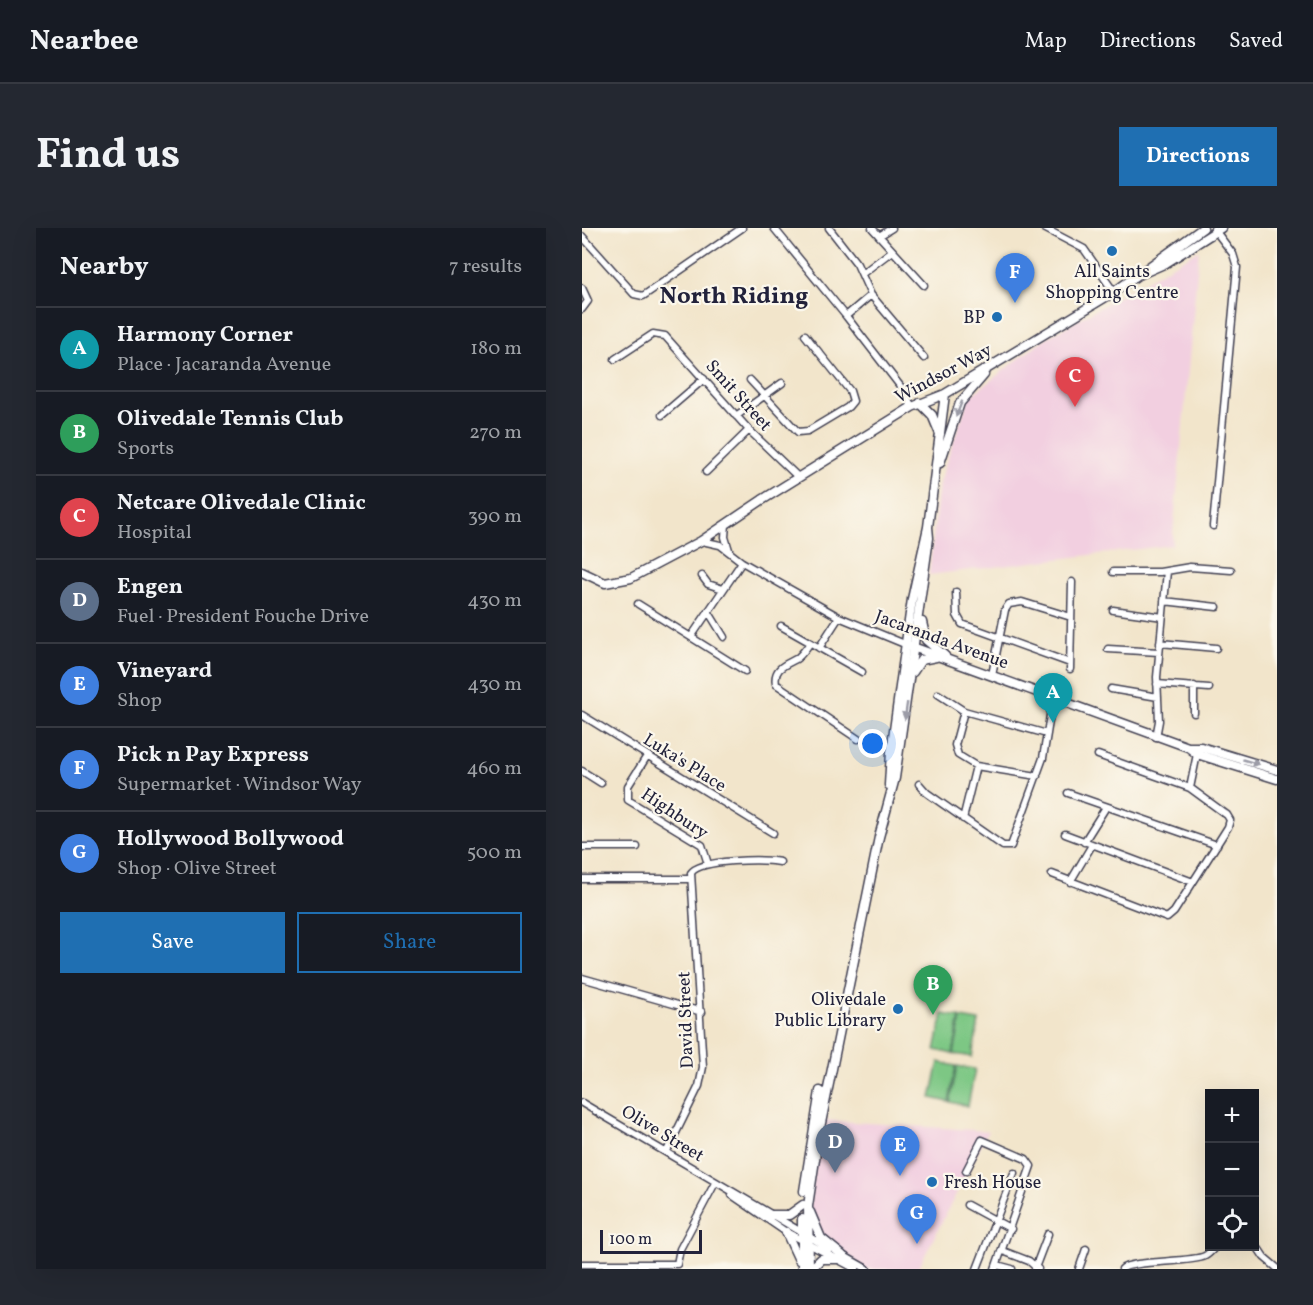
<!DOCTYPE html>
<html lang="en">
<head>
<meta charset="utf-8">
<style>
	:root { --surface:#171b24; --page:#242831; --text:#f1f3f6; --muted:#9ea1a6; --line:#363941; --accent:#1f6fb2 }
	body { margin:0; font-family:Vollkorn,serif; background:var(--page); color:var(--text) }
	.controls { position:absolute; right:18px; bottom:18px; display:grid; overflow:hidden; border-radius:0px; box-shadow:0 6px 24px #0002 }
	.controls button { width:54px; height:54px; display:grid; place-items:center; padding:0; border:0; border-bottom:2px solid var(--line); background:var(--surface); color:var(--text); font:30px sans-serif }
	.scale { position:absolute; left:18px; bottom:15px; width:102px; box-sizing:border-box; padding-left:6px; border:3px solid #22223b; border-top:0; font-size:16px; line-height:21px; white-space:nowrap; color:#22223b; -webkit-text-stroke:4px #fbf7ec; paint-order:stroke }
	.you { position:absolute; left:291px; top:516px; width:21px; height:21px; margin:-15px; border:4px solid #fff; border-radius:50%; background:#1a73e8; box-shadow:0 0 0 9px #1a73e833 }
	.badge { display:grid; place-items:center; width:39px; height:39px; border-radius:50%; background:var(--accent); color:#fff; font-size:20px; font-weight:700 }
	.pin { position:absolute; translate:-50% -50px; filter:drop-shadow(0 2px 3px #0008) }
	.pin::after { content:''; position:absolute; top:32px; width:21px; height:18px; background:inherit; clip-path:polygon(0 0,100% 0,50% 100%) }
	.list { margin:0; padding:0; list-style:none }
	h2 { display:flex; justify-content:space-between; align-items:center; height:78px; margin:0; padding:0 24px; font-size:26px }
	h2 small { font-size:20px; font-weight:400; color:var(--muted) }
	.list li { display:grid; grid-template-columns:39px 1fr auto; gap:18px; align-items:center; box-sizing:border-box; height:84px; padding:0 24px; border-top:2px solid var(--line) }
	.list b { display:block; font-size:22px; white-space:nowrap }
	.list p { margin:0; font-size:20px; white-space:nowrap; color:var(--muted) }
	.list em { font-size:20px; font-style:normal; color:var(--muted) }
	.actions { display:flex; gap:12px; padding:18px 24px }
	.actions a { flex:1; padding:14px 0; border:2px solid var(--accent); border-radius:0px; text-align:center; font-size:21px; color:var(--accent) }
	.actions .main { background:var(--accent); color:#fff }
	.icon { flex:none; width:33px; height:33px; fill:none; stroke:currentColor; stroke-width:2; stroke-linecap:round; stroke-linejoin:round }
	.map { position:relative; flex:none; width:695px; height:1041px; overflow:hidden; border-radius:0px }
	header { display:flex; align-items:center; gap:36px; box-sizing:border-box; height:84px; padding:0 30px; background:var(--surface); border-bottom:2px solid var(--line) }
	header strong { font-size:28px }
	nav { display:flex; gap:33px; margin-inline-start:auto; font-size:21px }
	.intro { display:flex; align-items:center; justify-content:space-between; box-sizing:border-box; height:144px; padding:0 36px }
	h1 { margin:0; font-size:42px }
	.button { padding:15px 27px; border-radius:0px; background:var(--accent); color:#fff; font-size:21px; font-weight:700 }
	main { display:flex; gap:36px; padding:0 36px }
	aside { flex:1; background:var(--surface); border-radius:0px; box-shadow:0 6px 24px #0002 }
	.map>svg:first-child { display:block }
</style>
</head>
<body>
<header>
<strong>Nearbee</strong>
<nav><a>Map</a><a>Directions</a><a>Saved</a></nav>
</header>
<div class="intro"><h1>Find us</h1><a class="button">Directions</a></div>
<main>
<aside>
<h2>Nearby<small>7 results</small></h2>
<ul class="list">
<li><span class="badge" style="background:#0f9aa8">A</span><div><b>Harmony Corner</b><p>Place · Jacaranda Avenue</p></div><em>180 m</em></li>
<li><span class="badge" style="background:#2e9e5b">B</span><div><b>Olivedale Tennis Club</b><p>Sports</p></div><em>270 m</em></li>
<li><span class="badge" style="background:#e0444e">C</span><div><b>Netcare Olivedale Clinic</b><p>Hospital</p></div><em>390 m</em></li>
<li><span class="badge" style="background:#5c6f8a">D</span><div><b>Engen</b><p>Fuel · President Fouche Drive</p></div><em>430 m</em></li>
<li><span class="badge" style="background:#3f7fe0">E</span><div><b>Vineyard</b><p>Shop</p></div><em>430 m</em></li>
<li><span class="badge" style="background:#3f7fe0">F</span><div><b>Pick n Pay Express</b><p>Supermarket · Windsor Way</p></div><em>460 m</em></li>
<li><span class="badge" style="background:#3f7fe0">G</span><div><b>Hollywood Bollywood</b><p>Shop · Olive Street</p></div><em>500 m</em></li>
</ul>
<div class="actions"><a class="main">Save</a><a>Share</a></div>
</aside>
<div class="map">
<svg width="695" height="1041" viewBox="0 0 695 1041">
	<rect width="100%" height="100%" fill="#fbf7ec"/>
	<filter id="ink" filterUnits="userSpaceOnUse"><feTurbulence type="fractalNoise" baseFrequency=".0167" numOctaves="2"/><feDisplacementMap in="SourceGraphic" scale="12" xChannelSelector="R" yChannelSelector="G"/><feConvolveMatrix kernelMatrix="1 2 1 2 8 2 1 2 1" color-interpolation-filters="sRGB"/></filter>
	<filter id="wash" filterUnits="userSpaceOnUse"><feTurbulence type="fractalNoise" baseFrequency=".008" numOctaves="4" result="noise"/><feDisplacementMap in="SourceGraphic" scale="24" xChannelSelector="R" yChannelSelector="G"/><feGaussianBlur stdDeviation="1.35" result="paint"/><feColorMatrix in="noise" values="0 0 0 0 0 0 0 0 0 0 0 0 0 0 0 0 0 1.4 0 .05"/><feComposite in="paint" operator="in"/></filter>
	<g filter="url(#wash)">
		<rect width="100%" height="100%" fill="#f2e5cb"/>
		<path fill="#f2cfe0" d="M617 22 590 317 347 347 357 255 387 169 461 112Z
			M240 892 406 903 336 1041H282L223 1010Z"/>
		<path fill="#7dc784" stroke="#507460" stroke-width="1.5" d="M361 786 378 789 371 826 353 822Z
			M379 790 397 793 390 829 372 826Z
			M357 834 374 838 367 874 349 870Z
			M375 838 393 841 386 878 368 874Z"/>
	</g>
	<g filter="url(#ink)">
		<g fill="none" stroke-linecap="round" stroke-linejoin="round">
			<defs>
				<path id="street" d="M192 0 264 88 322 163 330 179
					M247 0 275 36 289 67 342 130
					M290 0 342 57
					M462 0 502 21 532 64
					M0 8 52 66 61 68 160 0
					M297 8 310 0
					M281 45 310 23
					M0 60 6 73 0 81
					M264 88 289 67
					M33 131 71 106 83 108 167 202 216 249
					M168 152 216 204 226 203 266 179 271 173 268 163 223 107
					M80 187 122 151
					M154 188 200 155
					M124 244 167 202
					M144 296 143 309 147 322
					M631 298 655 39 651 26 632 1
					M120 313 138 317 160 334 257 389 325 417
					M531 344H578L608 339 649 342
					M120 348 126 356 141 361
					M374 364 375 387 380 396 488 435
					M582 373 635 379
					M56 376 163 443
					M531 382 581 389
					M126 383 142 409
					M199 398 280 444
					M109 409 160 334
					M228 415C224 420 220 427 214 431 203 437 191 440 194 456L276 511
					M578 415 634 420
					M237 420 257 389
					M526 421 577 424
					M488 441 490 354
					M410 447 423 382 427 376 440 374 489 389
					M575 456 627 460
					M529 461 576 469
					M356 466 382 483 465 506
					M382 483 373 517 376 527 394 538 455 548
					M612 485V458
					M0 487 191 605
					M574 509 577 493 575 449 585 343
					M65 528 46 558V572L120 617 126 636
					M0 543 19 555
					M337 556 345 565 421 618H429L461 530 471 469
					M608 560 615 526
					M486 565 635 617
					M381 591 394 538
					M483 606 611 654
					M502 614 524 579
					M0 619H55
					M470 646 585 690 592 684 646 599 648 592 645 587 608 560 516 527
					M0 651H109
					M488 654 510 617
					M0 750 120 784
					M0 875 248 1021
					M85 923 117 858 121 839 109 645C118 631 182 631 198 634
					M384 943 400 912 444 931 449 938 413 1041
					M150 967 204 1004 274 1041
					M385 977 429 1001
					M672 1014 682 1029 695 1040
					M421 1023 447 1033 456 1041
					M257 1025 285 1041
					M0 1036H95
					M95 1036 98 1021 133 955
					M415 1037 430 1041
					M453 1040 466 1006
					M395 1041 432 945
					M497 1041 504 1021
					M540 1041C547 1032 610 1035 623 1028 627 1026 631 1021 634 1018"/>
				<path id="secondary" d="M559 46 584 35 639 0
					M338 175 350 187 358 206
					M358 235 378 175 402 147
					M0 344 23 355 49 350 119 313 180 272 330 179 363 166 532 64 621 0
					M340 394 344 412 363 428
					M328 418 606 519 615 526 695 551
					M331 444 339 432 354 429
					M606 519H619L695 542
					M307 557 309 524 330 371 346 299 363 166
					M237 905 246 921
					M222 963 238 863
					M228 984 239 1010 260 1027
					M187 987H207L221 977
					M204 1004 217 1032
					M220 1041V991
					M227 1041 226 978 237 905 297 609 313 550 347 310 346 299
					M229 1041 239 1031H257"/>
			</defs>
			<use href="#street" stroke="#413f51" stroke-width="9"/>
			<use href="#secondary" stroke="#413f51" stroke-width="11"/>
			<use href="#street" stroke="#fff" stroke-width="6"/>
			<use href="#secondary" stroke="#fff" stroke-width="8"/>
		</g>
		<defs><path id="oneway-solid" d="M-6-.8H1V-3.2L6.5 0L1 3.2V.8H-6Z" transform="scale(1.5)"/></defs>
		<g fill="#9c9ca7">
			<use href="#oneway-solid" transform="translate(377 181) rotate(111)"/>
			<use href="#oneway-solid" transform="translate(324 483) rotate(98)"/>
			<use href="#oneway-solid" transform="translate(669 534) rotate(17)"/>
		</g>
	</g>
	<g fill="#1f6fb2" stroke="#fbf7ec" stroke-width="2">
		<circle cx="530" cy="23" r="6"/>
		<circle cx="415" cy="89" r="6"/>
		<circle cx="316" cy="781" r="6"/>
		<circle cx="350" cy="954" r="6"/>
	</g>
	<g text-anchor="middle" stroke-width="4.5" stroke-linejoin="round" paint-order="stroke">
		<g font-size="18" fill="#22223b" stroke="#fbf7ec" text-anchor="end">
			<text x="530" y="49" text-anchor="middle">All Saints<tspan x="530" dy="21">Shopping Centre</tspan></text>
			<text x="403" y="95">BP</text>
			<text x="304" y="777">Olivedale<tspan x="304" dy="21">Public Library</tspan></text>
			<text x="362" y="960" text-anchor="start">Fresh House</text>
		</g>
		<g font-size="18" fill="#22223b" stroke="#fbf7ec">
			<text transform="translate(361 145) rotate(-28)" y="6">Windsor Way</text>
			<text transform="translate(157 167) rotate(48)" y="6">Smit Street</text>
			<text transform="translate(360 411) rotate(20)" y="6">Jacaranda Avenue</text>
			<text transform="translate(103 534) rotate(32)" y="6">Luka's Place</text>
			<text transform="translate(93 585) rotate(34)" y="6">Highbury</text>
			<text transform="translate(103 792) rotate(-92)" y="6">David Street</text>
			<text transform="translate(81 905) rotate(31)" y="6">Olive Street</text>
		</g>
		<g font-size="24" font-weight="bold" fill="#22223b" stroke="#fbf7ec">
			<text x="152" y="75">North Riding</text>
		</g>
	</g>
</svg>
<div class="controls">
<button>+</button>
<button>−</button>
<button><svg class="icon" aria-label="locate" viewBox="0 0 24 24"><circle cx="12" cy="12" r="6"/><path d="M12 2v4M12 18v4M2 12h4M18 12h4"/></svg></button>
</div>
<div class="scale">100 m</div>
<div class="you"></div>
<div class="pin badge" style="left:471px;top:495px;background:#0f9aa8">A</div>
<div class="pin badge" style="left:351px;top:787px;background:#2e9e5b">B</div>
<div class="pin badge" style="left:493px;top:179px;background:#e0444e">C</div>
<div class="pin badge" style="left:253px;top:945px;background:#5c6f8a">D</div>
<div class="pin badge" style="left:318px;top:948px;background:#3f7fe0">E</div>
<div class="pin badge" style="left:433px;top:75px;background:#3f7fe0">F</div>
<div class="pin badge" style="left:335px;top:1016px;background:#3f7fe0">G</div>
</div>
</main>
</body>
</html>
